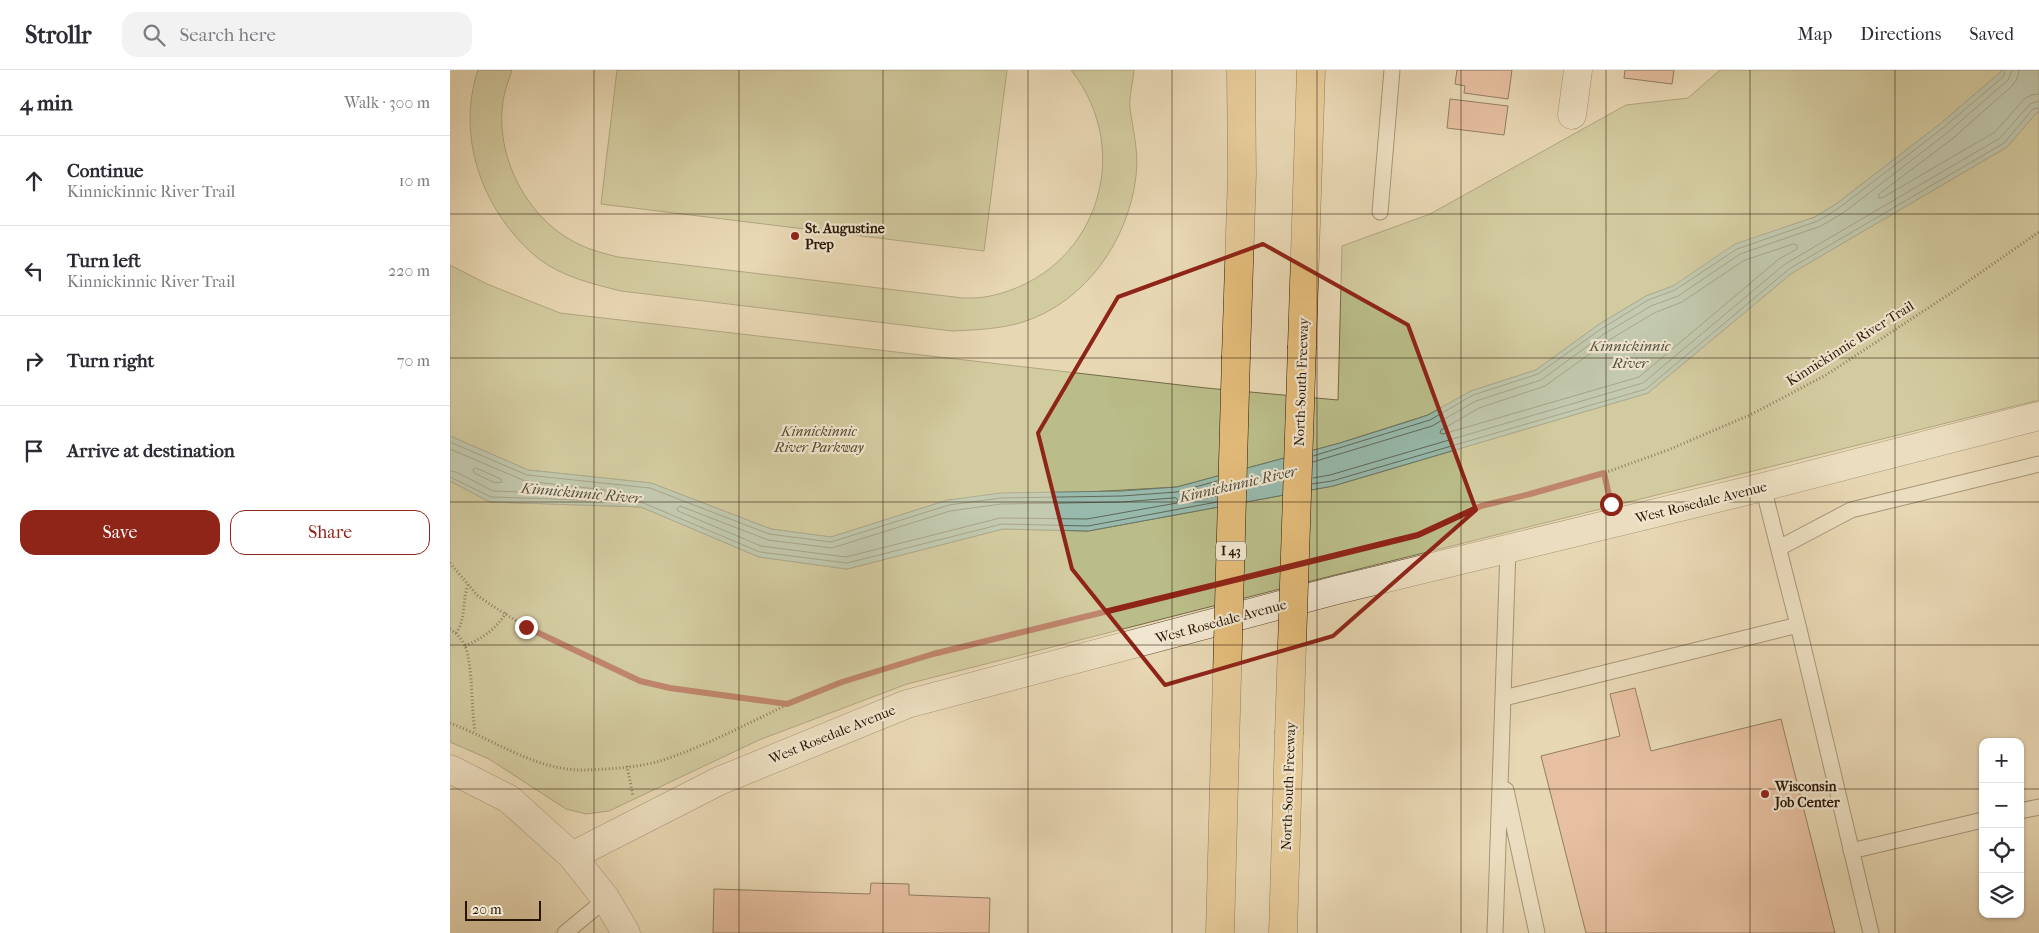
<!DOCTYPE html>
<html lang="en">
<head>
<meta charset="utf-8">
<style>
	:root { --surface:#fff; --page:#f2f2f3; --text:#2b2b33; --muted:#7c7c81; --line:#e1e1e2; --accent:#8f2418 }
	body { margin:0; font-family:"IM FELL French Canon",serif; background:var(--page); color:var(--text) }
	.controls { position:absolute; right:15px; bottom:15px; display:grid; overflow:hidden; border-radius:10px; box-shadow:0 1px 4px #0004 }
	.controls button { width:45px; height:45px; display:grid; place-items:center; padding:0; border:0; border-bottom:1px solid var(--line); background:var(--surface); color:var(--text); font:25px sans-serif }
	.scale { position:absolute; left:15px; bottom:12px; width:76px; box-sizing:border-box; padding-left:5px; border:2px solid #291503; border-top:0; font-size:14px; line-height:18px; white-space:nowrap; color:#291503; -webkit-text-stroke:4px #f0e5ce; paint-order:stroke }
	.stop { position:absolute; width:15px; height:15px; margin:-11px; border:4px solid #8f2418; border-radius:50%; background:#fff }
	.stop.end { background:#8f2418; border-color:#fff; box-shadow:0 1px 5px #0008 }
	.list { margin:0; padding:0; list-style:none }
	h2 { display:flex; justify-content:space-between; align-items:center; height:65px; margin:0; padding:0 20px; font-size:21px }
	h2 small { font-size:16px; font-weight:400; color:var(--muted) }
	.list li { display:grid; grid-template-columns:32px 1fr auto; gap:15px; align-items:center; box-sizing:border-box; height:90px; padding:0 20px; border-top:1px solid var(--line) }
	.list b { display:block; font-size:19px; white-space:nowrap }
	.list p { margin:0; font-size:16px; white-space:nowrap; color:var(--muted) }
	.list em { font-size:16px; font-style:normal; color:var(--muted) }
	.actions { display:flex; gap:10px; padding:15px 20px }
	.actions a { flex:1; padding:11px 0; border:1px solid var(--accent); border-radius:15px; text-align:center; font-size:18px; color:var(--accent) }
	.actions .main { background:var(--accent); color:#fff }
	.icon { flex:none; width:28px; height:28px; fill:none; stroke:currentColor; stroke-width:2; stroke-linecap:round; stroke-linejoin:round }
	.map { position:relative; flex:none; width:1589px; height:863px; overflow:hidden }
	header { display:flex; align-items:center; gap:30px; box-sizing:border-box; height:70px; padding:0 25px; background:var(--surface); border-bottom:1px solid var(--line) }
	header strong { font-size:24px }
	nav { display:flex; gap:28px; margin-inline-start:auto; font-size:18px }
	.search { width:350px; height:45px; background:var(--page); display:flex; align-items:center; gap:12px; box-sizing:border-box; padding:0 18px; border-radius:15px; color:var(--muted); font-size:19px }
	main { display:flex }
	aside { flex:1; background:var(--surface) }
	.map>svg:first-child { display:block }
</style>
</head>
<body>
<header>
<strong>Strollr</strong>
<div class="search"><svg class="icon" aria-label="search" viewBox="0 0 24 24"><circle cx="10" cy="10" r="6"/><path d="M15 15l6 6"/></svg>Search here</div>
<nav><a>Map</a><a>Directions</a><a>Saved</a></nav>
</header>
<main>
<aside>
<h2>4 min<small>Walk · 300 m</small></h2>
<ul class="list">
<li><svg class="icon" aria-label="ahead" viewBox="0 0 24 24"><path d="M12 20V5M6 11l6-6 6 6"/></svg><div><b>Continue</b><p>Kinnickinnic River Trail</p></div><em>10 m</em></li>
<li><svg class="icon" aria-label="left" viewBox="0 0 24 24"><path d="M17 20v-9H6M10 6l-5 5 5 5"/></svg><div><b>Turn left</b><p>Kinnickinnic River Trail</p></div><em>220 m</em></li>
<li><svg class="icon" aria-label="right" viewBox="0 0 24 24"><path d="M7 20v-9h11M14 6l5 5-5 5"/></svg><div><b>Turn right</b></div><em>70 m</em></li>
<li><svg class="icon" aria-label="arrive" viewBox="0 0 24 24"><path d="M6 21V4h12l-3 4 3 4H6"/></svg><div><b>Arrive at destination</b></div></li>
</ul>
<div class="actions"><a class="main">Save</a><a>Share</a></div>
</aside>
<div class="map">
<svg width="1589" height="863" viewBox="0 0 1589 863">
	<rect width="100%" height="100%" fill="#e8d7b3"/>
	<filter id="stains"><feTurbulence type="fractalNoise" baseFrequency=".004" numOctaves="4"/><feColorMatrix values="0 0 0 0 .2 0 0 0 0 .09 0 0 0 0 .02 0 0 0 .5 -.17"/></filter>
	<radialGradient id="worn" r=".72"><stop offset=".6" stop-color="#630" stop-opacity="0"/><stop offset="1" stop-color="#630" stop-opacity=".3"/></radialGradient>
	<path fill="#babd89" stroke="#726946" d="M28 0H62C59 9 56 17 54 26 43 80 73 143 121 170 136 179 152 183 168 187L513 228C522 228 532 228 540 226 645 204 687 83 621 0H684C683 12 679 26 680 38 683 61 689 82 686 106 679 169 636 232 573 252 550 259 526 260 502 261L171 221C143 214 113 207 89 189 34 144 5 69 28 0Z
		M167 0H557L534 181 151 134Z
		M1270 0H1553L1490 54 1386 134 1365 147 1328 160 1223 216 1196 226 1148 255 1086 300 1021 321 978 345 890 373 727 417 498 430 381 467 321 459 201 413 78 400 0 366V195L37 214 110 243 756 318 888 330 892 176 980 144 1176 35 1238 28Z
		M1589 40V330L881 506 457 614 309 670 159 741 136 744 116 739 39 689 0 672V411L40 432 191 437 309 487 397 499 553 459 638 461 883 416 1198 323 1342 203 1557 77Z"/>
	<path fill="#97baad" stroke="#6b7869" d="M1553 0H1589V40L1557 77 1342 203 1198 323 883 416 638 461 553 459 397 499 309 487 191 437 40 432 0 411V366L78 400 201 413 321 459 381 467 498 430 551 423 672 421 727 417 890 373 957 352 978 345 1021 321 1086 300 1148 255 1196 226 1223 216 1285 174 1365 147 1386 134 1490 54Z"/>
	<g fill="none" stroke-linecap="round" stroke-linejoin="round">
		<path stroke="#606858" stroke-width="1" d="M1569 0 1567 9 1562 16 1502 69 1429 124V128H1432L1545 62 1575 28 1582 25 1589 24
			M1344 174 1347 175V179L1329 189 1189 307 993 364 990 363 991 360 1029 338 1095 316 1159 270 1204 243 1232 232 1293 191Z
			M0 372 77 405 200 418 319 464 381 472 499 435 551 428 672 426 727 422 767 411
			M0 379 75 411 156 420 158 423 156 425 43 421 6 402 0 401
			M863 386 980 350 1023 325 1088 304 1151 259 1198 230 1225 220 1287 179 1368 151 1389 138 1493 58 1554 6 1555 0
			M863 392 982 356 1026 331 1091 310 1154 264 1201 236 1228 226 1290 184 1371 156 1393 143 1497 63 1558 10 1562 0
			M26 398 51 409 52 412 45 413 24 403 23 400Z
			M0 407 41 427 191 432 310 482 397 493 552 454 638 456 767 432
			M863 408 880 405 1193 313 1335 194 1550 68 1580 34 1589 31
			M862 414 882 411 1196 319 1339 199 1554 73 1583 39 1589 38
			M767 426 734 432 732 429 733 427 767 418
			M726 428 728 430 727 433 637 449 550 448 396 487 311 476 228 441 227 439 230 436 318 470 382 478 500 441 551 434 672 432Z"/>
	</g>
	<path fill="#e6a48c" stroke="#291503" d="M1007 0H1062L1058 29 1014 23 1015 16 1005 14Z
		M1175 0H1224L1222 14 1174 8Z
		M1000 29 1058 36 1054 65 997 58Z
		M1185 618 1201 681 1331 649 1385 863H1136L1091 686 1170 666 1160 624Z
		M421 813 459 814V825L540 828 539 863H263L264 819 420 824Z"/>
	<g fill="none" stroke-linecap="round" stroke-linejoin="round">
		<defs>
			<path id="service" d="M930 142 942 0
				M1313 417 1348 555 1421 863
				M1329 478 1401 440 1589 394
				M1054 628 1348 555
				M1056 720 1087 863
				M1570 741 1589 737
				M1401 781 1533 750
				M115 863 156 829
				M1045 863 1058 479"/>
			<path id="minor" d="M1122 45 1128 0
				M0 699 59 729 122 786 269 711 457 634 887 520 1313 417 1589 346
				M122 786 156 829 176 863"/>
			<path id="motorway" d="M852 276 861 0
				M786 286 792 104 791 0
				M770 863 775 677
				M833 863 839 664"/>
		</defs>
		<use href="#service" stroke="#59462f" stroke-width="17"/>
		<use href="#minor" stroke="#59462f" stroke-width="29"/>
		<use href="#motorway" stroke="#291503" stroke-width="29"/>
		<path stroke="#291503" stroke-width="3" stroke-dasharray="1 2.5" stroke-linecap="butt" d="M1154 403 1160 427
			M871 488 968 465 1031 436 1080 425 1154 403 1218 380 1300 345 1376 305 1504 221 1589 162
			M0 493 27 525 41 535 76 557 189 611 220 618 335 634
			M805 504 819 501
			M0 559C6 563 12 569 15 576 23 595 21 638 25 661
			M6 563C16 549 12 531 18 515
			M15 576C33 568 45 560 56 543
			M0 653C43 669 86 701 134 700 159 699 188 698 213 690 274 670 330 634 391 612 446 593 503 579 560 565 624 549 689 533 753 517
			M177 696 183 726"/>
		<use href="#service" stroke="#f0e5ce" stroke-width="15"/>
		<use href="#minor" stroke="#f0e5ce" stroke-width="28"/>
		<use href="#motorway" stroke="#e4bc7a" stroke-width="28"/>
		<defs>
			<path id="motorway-bridge" d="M839 664 852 276
				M775 677 786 286"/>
		</defs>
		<use href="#motorway-bridge" stroke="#291503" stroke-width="29" stroke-linecap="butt"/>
		<use href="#motorway-bridge" stroke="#e4bc7a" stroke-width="28"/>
	</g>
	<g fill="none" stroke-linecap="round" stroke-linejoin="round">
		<path stroke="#8f2418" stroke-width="6" d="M76 557 190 611 220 618 337 634 392 612 483 584 968 465 1031 436 1080 424 1154 403 1161 434"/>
	</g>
	<path d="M0 0H1589V863H0ZM813 174 958 255 1026 440 883 566 715 615 622 499 588 363 668 227Z" fill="#e8d7b3" fill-opacity=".55" fill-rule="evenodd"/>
	<path fill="none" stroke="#8f2418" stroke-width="4" stroke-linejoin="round" d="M813 174 958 255 1026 440 883 566 715 615 622 499 588 363 668 227Z"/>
	<path fill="none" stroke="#291503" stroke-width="1" stroke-opacity="0.55" d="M144 0V863M289 0V863M433 0V863M578 0V863M722 0V863M867 0V863M1011 0V863M1156 0V863M1300 0V863M1445 0V863M0 144H1589M0 288H1589M0 432H1589M0 575H1589M0 719H1533M1570 719H1589"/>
	<g fill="#8f2418" stroke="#f0e5ce" stroke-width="2">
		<circle cx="345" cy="166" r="5"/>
		<circle cx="1315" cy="724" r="5"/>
	</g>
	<g text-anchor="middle" stroke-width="4.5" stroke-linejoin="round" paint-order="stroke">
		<rect fill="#f0e5ce" stroke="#655340" stroke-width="1" x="766" y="471.5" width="30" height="19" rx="4"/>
		<g font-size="12" font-weight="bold" fill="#291503">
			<text x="781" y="485">I 43</text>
		</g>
		<g font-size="14" font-weight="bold" fill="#291503" stroke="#f0e5ce" text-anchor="start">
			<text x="355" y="163">St. Augustine<tspan x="355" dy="16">Prep</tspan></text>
			<text x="1325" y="721">Wisconsin<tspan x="1325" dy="16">Job Center</tspan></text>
		</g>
		<g font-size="14" fill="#291503" stroke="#f0e5ce">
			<text transform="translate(1400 273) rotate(-32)" y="5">Kinnickinnic River Trail</text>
			<text transform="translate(851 312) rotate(-88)" y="5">North-South Freeway</text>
			<text transform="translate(1251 432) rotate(-14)" y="5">West Rosedale Avenue</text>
			<text transform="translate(771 551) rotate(-15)" y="5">West Rosedale Avenue</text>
			<text transform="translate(382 664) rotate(-22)" y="5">West Rosedale Avenue</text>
			<text transform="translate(838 716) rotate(-88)" y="5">North-South Freeway</text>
		</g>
		<g font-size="14" font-style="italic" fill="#54472b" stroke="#f0e5ce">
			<text x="369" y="366">Kinnickinnic<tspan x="369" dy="16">River Parkway</tspan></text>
		</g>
		<g font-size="15" font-style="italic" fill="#504f3e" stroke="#f0e5ce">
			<text x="1180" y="281">Kinnickinnic<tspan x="1180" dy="17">River</tspan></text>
			<text transform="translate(788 414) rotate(-13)" y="5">Kinnickinnic River</text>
			<text transform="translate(131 423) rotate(5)" y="5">Kinnickinnic River</text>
		</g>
	</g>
	<rect width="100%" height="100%" filter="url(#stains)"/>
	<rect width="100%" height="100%" fill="url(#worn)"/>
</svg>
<div class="controls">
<button>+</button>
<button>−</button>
<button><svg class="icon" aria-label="locate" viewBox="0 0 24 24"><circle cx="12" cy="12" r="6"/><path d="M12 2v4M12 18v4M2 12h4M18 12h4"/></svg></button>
<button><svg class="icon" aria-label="layers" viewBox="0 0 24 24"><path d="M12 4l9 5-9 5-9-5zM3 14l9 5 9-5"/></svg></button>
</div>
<div class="scale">20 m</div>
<div class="stop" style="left:1161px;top:434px"></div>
<div class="stop end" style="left:76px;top:557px"></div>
</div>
</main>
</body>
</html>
